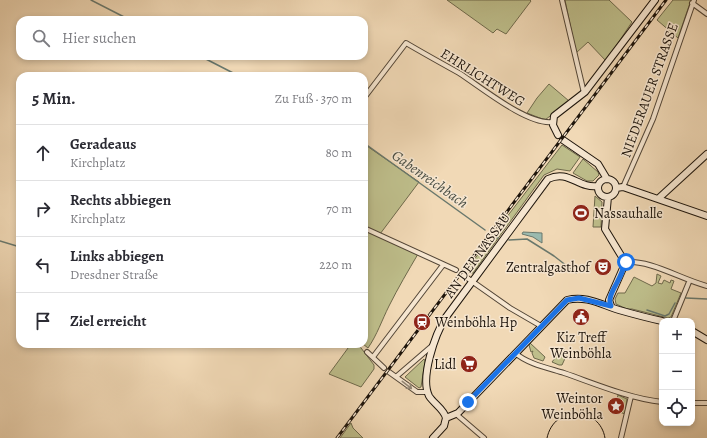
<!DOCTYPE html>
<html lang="de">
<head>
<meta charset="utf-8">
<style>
	:root { --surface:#fff; --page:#f7f7f7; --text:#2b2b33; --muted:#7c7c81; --line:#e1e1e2 }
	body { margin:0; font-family:Alegreya,serif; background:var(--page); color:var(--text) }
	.controls { position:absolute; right:12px; bottom:12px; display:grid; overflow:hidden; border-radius:8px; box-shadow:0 2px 6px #0003 }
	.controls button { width:36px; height:36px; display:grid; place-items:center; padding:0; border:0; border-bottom:1px solid var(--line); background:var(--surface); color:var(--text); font:20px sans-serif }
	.stop { position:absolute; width:12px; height:12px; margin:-9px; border:3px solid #1a73e8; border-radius:50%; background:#fff }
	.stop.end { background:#1a73e8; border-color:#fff; box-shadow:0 1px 4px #0008 }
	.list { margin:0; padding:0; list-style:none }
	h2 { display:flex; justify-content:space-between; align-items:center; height:52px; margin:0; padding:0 16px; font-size:17px }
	h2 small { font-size:13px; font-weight:400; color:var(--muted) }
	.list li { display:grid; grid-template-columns:26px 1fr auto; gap:12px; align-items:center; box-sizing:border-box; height:56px; padding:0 16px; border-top:1px solid var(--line) }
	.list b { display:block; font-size:15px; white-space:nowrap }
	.list p { margin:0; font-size:13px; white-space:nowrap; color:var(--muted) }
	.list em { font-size:13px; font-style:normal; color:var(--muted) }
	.icon { flex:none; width:22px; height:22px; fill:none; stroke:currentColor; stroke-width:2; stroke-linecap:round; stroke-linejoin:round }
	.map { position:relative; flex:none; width:707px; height:438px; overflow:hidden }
	.search { position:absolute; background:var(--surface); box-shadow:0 2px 6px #0003; left:16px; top:16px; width:352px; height:44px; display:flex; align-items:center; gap:10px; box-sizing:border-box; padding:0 14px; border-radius:12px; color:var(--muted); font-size:15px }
	.panel { position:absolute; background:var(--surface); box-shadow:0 2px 6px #0003; left:16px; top:72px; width:352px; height:276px; border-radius:12px }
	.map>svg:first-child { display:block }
</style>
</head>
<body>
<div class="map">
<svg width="707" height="438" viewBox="0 0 707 438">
	<rect width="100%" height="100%" fill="#f1d9b6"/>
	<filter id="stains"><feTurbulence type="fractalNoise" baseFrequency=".005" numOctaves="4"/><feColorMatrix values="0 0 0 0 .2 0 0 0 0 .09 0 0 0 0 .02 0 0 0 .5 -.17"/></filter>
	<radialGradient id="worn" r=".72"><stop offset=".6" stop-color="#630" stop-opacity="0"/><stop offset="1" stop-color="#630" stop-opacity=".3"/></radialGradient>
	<path fill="#bebe8b" stroke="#6e694b" d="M447 0H530L531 1 506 34 497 29 493 33Z
		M565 0H609L632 22 606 61 588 42 576 53Z
		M673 0H691L678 38 657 20Z
		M549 84 569 101 545 120 527 113 537 98Z
		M364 144 419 182 380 234 364 226Z
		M562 145 580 157 570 171 557 169 544 175 473 273 463 274Z
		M583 159 598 172 599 175 593 181H587L573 173Z
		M595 196 602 202 601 227H593Z
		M364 230 418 254C408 271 398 288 389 306 382 320 377 335 368 348L363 344Z
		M657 274 661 276 658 283 662 284 664 280 670 283 671 280 674 281 671 289 681 293 671 317 668 318 632 309H627L616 304 615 299 618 293H625L634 277 652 286 656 283Z
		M530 343 545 357 543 361 534 358 532 353 533 351 531 352 529 345Z
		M351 344H358L374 365V369L361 387 329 374Z
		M562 349 568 352 562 365H559L552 362Z
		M424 359 425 361 421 387 419 388 405 377Z
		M618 395 627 399 625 414 614 410Z
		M351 423 353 428 363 438H340Z"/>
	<path fill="#9bbaaf" stroke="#69786d" d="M523 232 542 233V243L533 237 522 234Z"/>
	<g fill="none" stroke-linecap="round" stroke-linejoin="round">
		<path stroke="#69786d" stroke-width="1.5" d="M91 0 130 20
			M200 56 239 76
			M364 143 485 230
			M493 235 498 238
			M509 240 527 239 554 256 576 273
			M0 241 20 247
			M686 298 707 299
			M647 310 665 316 669 314 675 303"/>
		<path stroke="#d1bb9c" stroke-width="4" stroke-dasharray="4 2" stroke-linecap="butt" d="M456 270 463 275"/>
		<defs>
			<path id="street" d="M562 0 584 93
				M692 3 707 14
				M364 98 406 43C423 53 441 63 459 73 481 87 527 125 552 122
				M623 187 653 119 694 0
				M364 228 456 270
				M624 262C652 260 680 279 707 286
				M463 275 510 308 541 326
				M673 321 689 282
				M367 352 384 368
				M515 353C528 364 548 368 564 373 596 384 628 398 662 402
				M373 357 443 265
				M389 372 417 392H428
				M397 376 433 345
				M692 403H707
				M456 414 484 438
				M621 438 631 396"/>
			<path id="secondary" d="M558 135 553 125 554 116 585 92 655 0
				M563 140 598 164 607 179
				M598 188a9 9 0 1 1 18 0a9 9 0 1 1-18 0Z
				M616 188 623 187 707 216
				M608 197 605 229 622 257 624 266 609 300 611 306
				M659 198 707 154
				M692 331 707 340
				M446 418C444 409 434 404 429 396 420 378 435 334 446 317L548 179C569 169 578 189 598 186
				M446 418 458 413 567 300C586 295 602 305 619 310 633 314 648 318 662 321
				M433 438 444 426 446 418"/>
		</defs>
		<use href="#street" stroke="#524536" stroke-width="6"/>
		<use href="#secondary" stroke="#1d140b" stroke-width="8"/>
		<use href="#street" stroke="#f6e6d0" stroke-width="4"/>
		<use href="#secondary" stroke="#f6e6d0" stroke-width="6"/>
		<path stroke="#1d140b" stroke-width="1" d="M547 438C554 404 600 406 605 438"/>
		<defs>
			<path id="rail" d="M337 438 666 0"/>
		</defs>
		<use href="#rail" stroke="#1d140b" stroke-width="3"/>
		<use href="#rail" stroke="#f6e6d0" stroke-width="1.5" stroke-dasharray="4.5" stroke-linecap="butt"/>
	</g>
	<defs><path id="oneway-shaft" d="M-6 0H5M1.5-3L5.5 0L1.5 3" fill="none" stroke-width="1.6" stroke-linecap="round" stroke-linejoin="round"/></defs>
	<use stroke="#948877" href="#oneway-shaft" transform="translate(407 385) rotate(38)"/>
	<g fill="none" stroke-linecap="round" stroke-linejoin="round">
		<path stroke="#1a73e8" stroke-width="5" d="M468 402 567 300 579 298 611 306C605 294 625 277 624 262H626"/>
	</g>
	<defs>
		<symbol id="stadium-disc" viewBox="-11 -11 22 22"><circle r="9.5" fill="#8f2418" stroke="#f6e6d0"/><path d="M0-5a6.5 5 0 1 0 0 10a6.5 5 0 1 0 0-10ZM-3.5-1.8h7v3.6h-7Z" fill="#fff"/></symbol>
		<symbol id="theatre-disc" viewBox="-11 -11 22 22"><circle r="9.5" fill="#8f2418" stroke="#f6e6d0"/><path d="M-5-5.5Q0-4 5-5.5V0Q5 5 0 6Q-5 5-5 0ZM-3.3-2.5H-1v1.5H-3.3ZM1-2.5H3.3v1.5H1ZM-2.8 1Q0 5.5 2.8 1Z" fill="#fff"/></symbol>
		<symbol id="civic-disc" viewBox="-11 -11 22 22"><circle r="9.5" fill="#8f2418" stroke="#f6e6d0"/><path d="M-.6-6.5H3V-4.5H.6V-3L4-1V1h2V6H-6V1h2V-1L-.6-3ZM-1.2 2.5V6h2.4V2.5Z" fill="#fff"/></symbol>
		<symbol id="station-disc" viewBox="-11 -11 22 22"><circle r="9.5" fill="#8f2418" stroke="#f6e6d0"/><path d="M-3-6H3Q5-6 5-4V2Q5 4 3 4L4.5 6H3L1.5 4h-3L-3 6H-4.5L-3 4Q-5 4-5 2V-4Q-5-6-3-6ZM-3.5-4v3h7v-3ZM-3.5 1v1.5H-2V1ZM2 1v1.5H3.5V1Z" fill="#fff"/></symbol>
		<symbol id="supermarket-disc" viewBox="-11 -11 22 22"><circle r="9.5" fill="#8f2418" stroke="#f6e6d0"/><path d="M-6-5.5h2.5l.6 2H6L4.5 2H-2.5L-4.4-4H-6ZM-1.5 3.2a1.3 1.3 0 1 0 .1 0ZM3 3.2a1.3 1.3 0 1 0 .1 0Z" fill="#fff"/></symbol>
		<symbol id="sight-disc" viewBox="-11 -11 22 22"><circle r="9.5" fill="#8f2418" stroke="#f6e6d0"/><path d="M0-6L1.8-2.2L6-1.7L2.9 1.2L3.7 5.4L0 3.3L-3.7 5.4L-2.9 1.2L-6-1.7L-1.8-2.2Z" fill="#fff"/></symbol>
	</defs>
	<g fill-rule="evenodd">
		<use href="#stadium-disc" x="571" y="203" width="20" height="20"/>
		<use href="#theatre-disc" x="593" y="257" width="20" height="20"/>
		<use href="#civic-disc" x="571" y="307" width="20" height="20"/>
		<use href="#station-disc" x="412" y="312" width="20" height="20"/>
		<use href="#supermarket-disc" x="459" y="354" width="20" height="20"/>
		<use href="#sight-disc" x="606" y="396" width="20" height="20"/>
	</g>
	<g text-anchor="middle" stroke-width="3" stroke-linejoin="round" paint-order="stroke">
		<g font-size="14" fill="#1d140b" stroke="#f6e6d0">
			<text transform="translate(483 77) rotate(32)" y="5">EHRLICHTWEG</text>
			<text transform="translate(649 90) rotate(-70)" y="5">NIEDERAUER STRASSE</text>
			<text transform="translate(477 255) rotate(-54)" y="5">AN DER NASSAU</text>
		</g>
		<g font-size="14" fill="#1d140b" stroke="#f6e6d0" text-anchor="end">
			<text x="594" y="218" text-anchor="start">Nassauhalle</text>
			<text x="590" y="272">Zentralgasthof</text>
			<text x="435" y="327" text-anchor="start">Weinböhla Hp</text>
			<text x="581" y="342" text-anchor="middle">Kiz Treff<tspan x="581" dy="16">Weinböhla</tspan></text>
			<text x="456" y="369">Lidl</text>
			<text x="603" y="403">Weintor<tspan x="603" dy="16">Weinböhla</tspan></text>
		</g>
		<g font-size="15" font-style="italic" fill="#494e44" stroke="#f6e6d0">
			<text transform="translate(430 179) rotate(35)" y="5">Gabenreichbach</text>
		</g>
	</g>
	<rect width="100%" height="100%" filter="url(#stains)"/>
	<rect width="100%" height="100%" fill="url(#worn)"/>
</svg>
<div class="controls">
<button>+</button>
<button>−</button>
<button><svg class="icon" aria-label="locate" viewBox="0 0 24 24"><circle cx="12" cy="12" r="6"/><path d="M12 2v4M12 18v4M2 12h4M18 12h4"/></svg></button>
</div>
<div class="stop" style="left:626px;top:262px"></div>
<div class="stop end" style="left:468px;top:402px"></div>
<div class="search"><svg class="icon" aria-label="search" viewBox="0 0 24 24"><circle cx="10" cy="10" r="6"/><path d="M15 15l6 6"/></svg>Hier suchen</div>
<section class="panel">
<h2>5 Min.<small>Zu Fuß · 370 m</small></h2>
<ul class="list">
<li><svg class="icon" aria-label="ahead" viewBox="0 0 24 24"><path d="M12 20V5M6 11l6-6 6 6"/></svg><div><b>Geradeaus</b><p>Kirchplatz</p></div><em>80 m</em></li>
<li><svg class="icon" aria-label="right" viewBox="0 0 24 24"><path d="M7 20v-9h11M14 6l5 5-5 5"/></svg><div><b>Rechts abbiegen</b><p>Kirchplatz</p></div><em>70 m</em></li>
<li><svg class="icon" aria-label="left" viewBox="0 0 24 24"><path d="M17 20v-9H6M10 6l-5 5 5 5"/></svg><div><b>Links abbiegen</b><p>Dresdner Straße</p></div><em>220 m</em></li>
<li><svg class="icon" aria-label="arrive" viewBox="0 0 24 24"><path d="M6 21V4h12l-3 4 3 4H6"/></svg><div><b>Ziel erreicht</b></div></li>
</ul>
</section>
</div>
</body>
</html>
